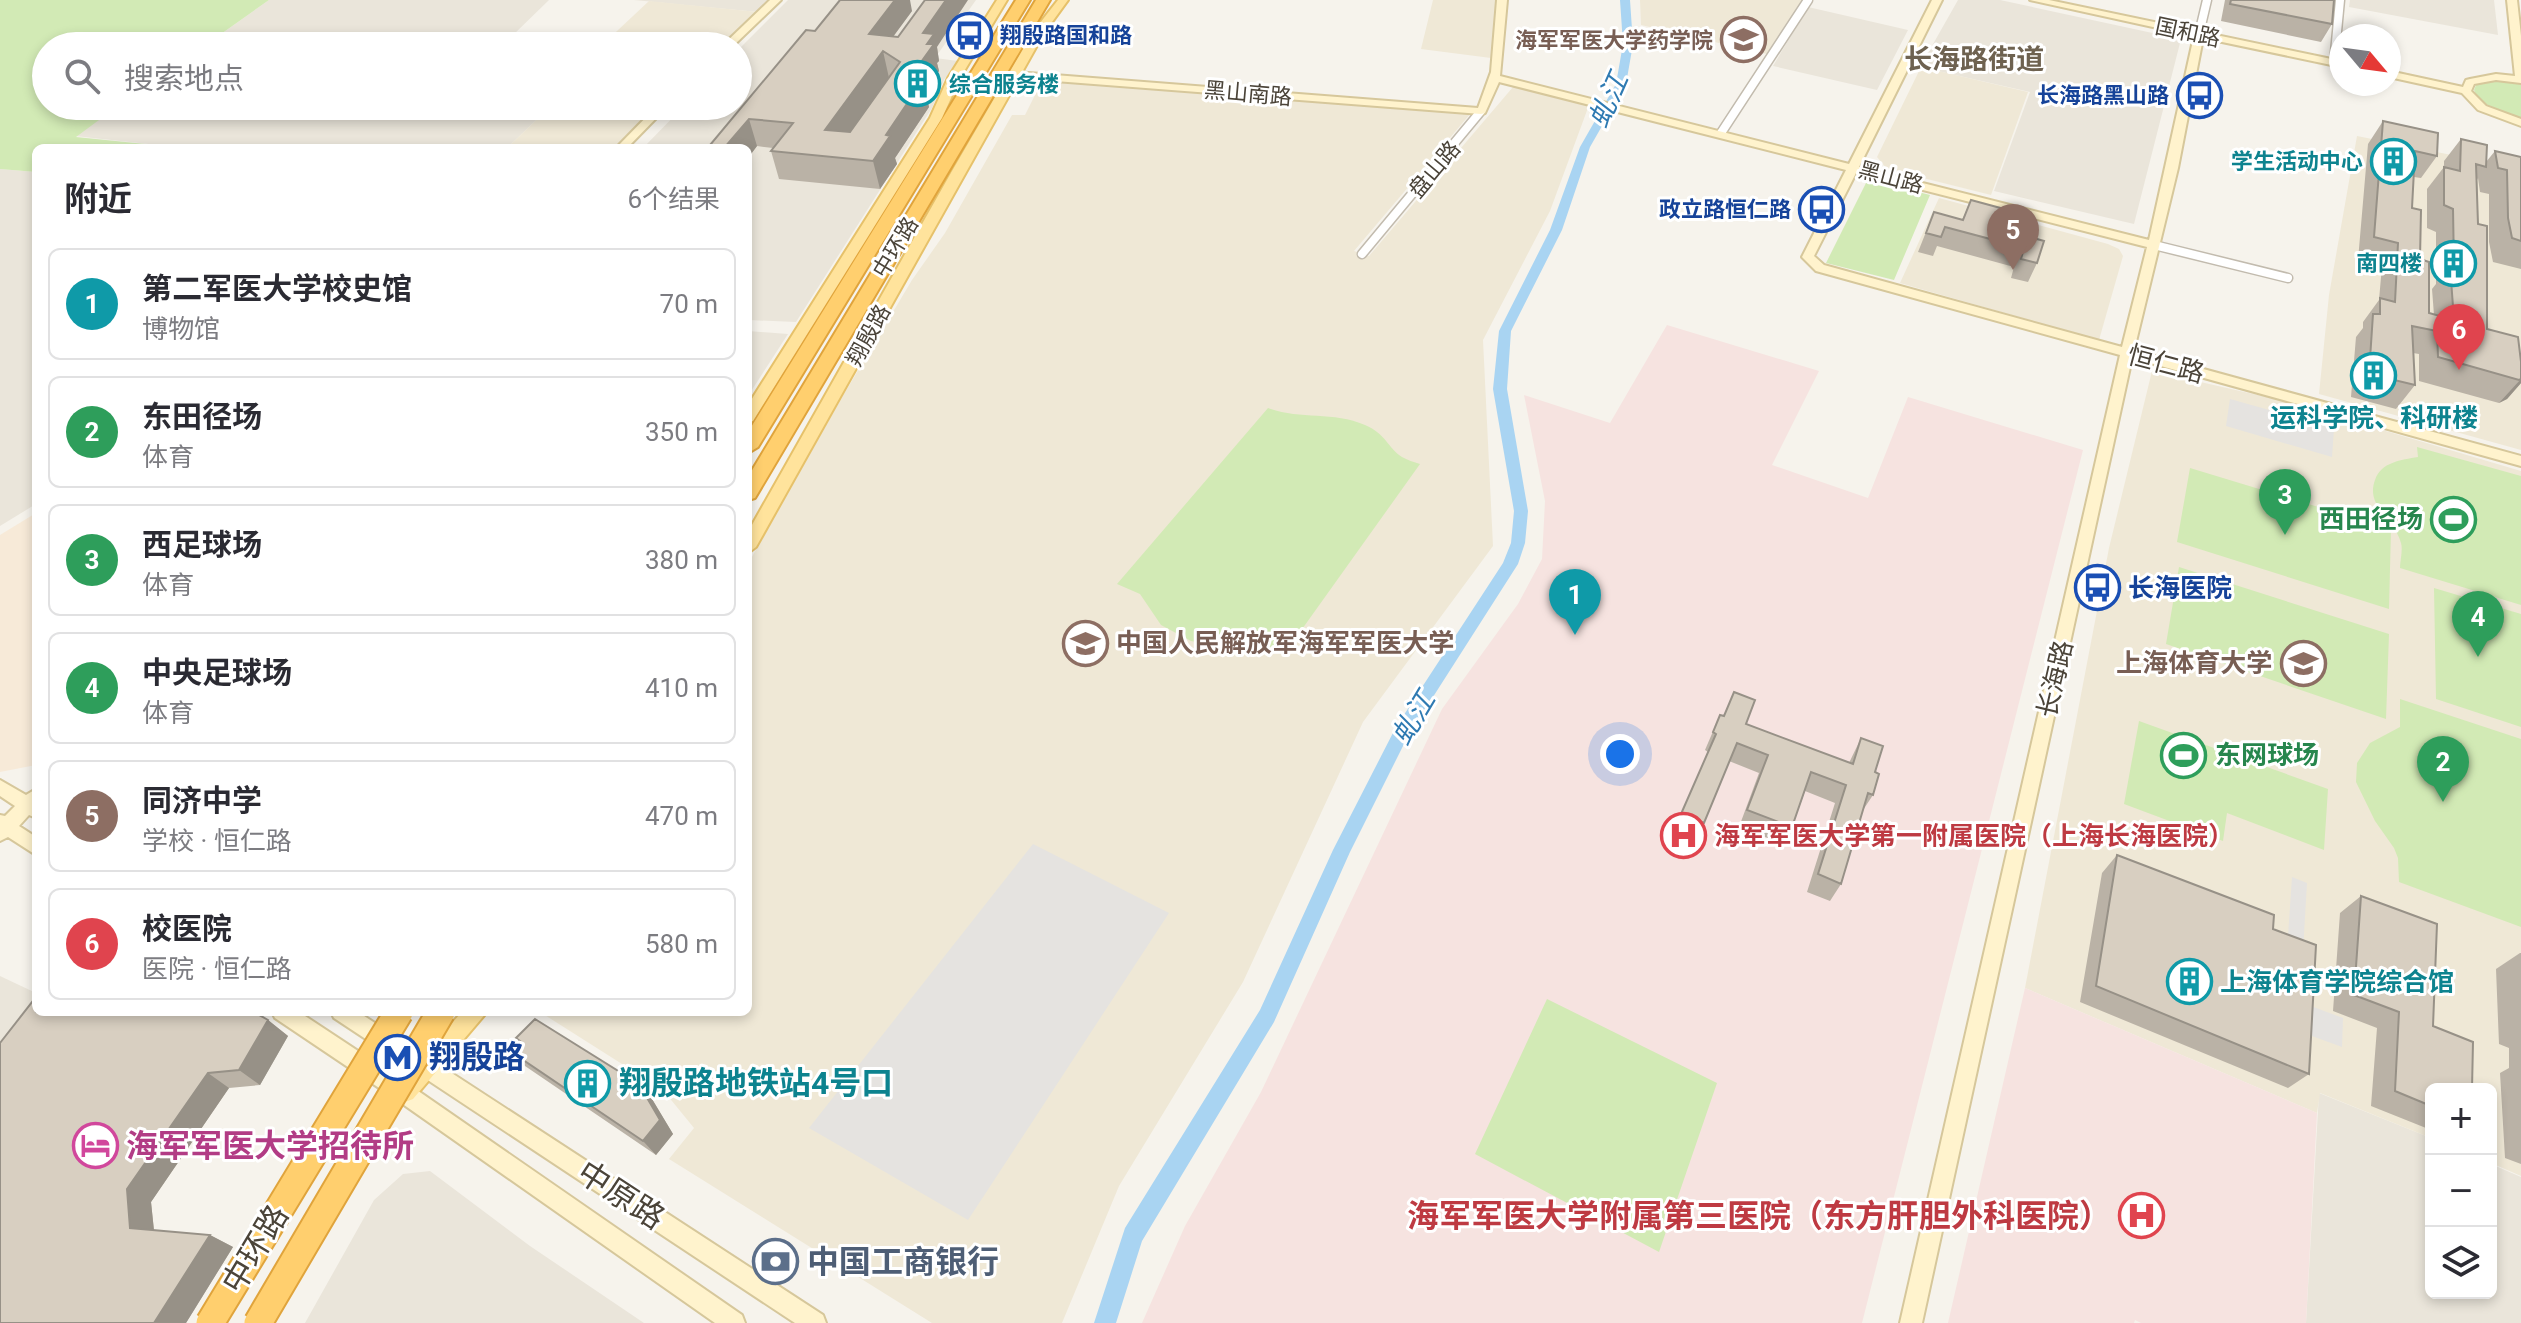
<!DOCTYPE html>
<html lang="zh">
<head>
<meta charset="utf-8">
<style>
	:root { --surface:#fff; --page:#f2f2f3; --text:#2b2b33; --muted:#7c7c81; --line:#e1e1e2; --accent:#db2777 }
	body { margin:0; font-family:Roboto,"Noto Sans SC",sans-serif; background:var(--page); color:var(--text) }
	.controls { position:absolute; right:24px; bottom:24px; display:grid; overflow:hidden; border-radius:12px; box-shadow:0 4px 12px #0003 }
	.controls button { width:72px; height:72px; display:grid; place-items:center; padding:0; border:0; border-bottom:2px solid var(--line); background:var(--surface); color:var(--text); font:40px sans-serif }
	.compass { position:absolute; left:2329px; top:24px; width:72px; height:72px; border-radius:50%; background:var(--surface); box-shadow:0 4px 12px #0003; rotate:119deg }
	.you { position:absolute; left:1620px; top:754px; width:28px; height:28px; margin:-20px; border:6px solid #fff; border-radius:50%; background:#1a73e8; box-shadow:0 0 0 12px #1a73e833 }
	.badge { display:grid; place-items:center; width:52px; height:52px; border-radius:50%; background:var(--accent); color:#fff; font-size:26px; font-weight:700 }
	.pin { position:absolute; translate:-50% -66px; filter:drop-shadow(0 2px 4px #0008) }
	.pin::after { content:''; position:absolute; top:42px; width:28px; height:24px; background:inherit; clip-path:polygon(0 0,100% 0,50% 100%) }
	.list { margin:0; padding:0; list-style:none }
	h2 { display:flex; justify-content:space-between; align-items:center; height:104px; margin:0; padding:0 32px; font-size:34px }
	h2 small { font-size:26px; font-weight:400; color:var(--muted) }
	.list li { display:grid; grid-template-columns:52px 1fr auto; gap:24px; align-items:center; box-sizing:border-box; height:112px; margin:0 16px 16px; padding:0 16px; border:2px solid var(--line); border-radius:12px }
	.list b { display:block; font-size:30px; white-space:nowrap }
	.list p { margin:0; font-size:26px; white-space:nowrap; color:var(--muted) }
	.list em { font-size:26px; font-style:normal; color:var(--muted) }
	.icon { flex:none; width:44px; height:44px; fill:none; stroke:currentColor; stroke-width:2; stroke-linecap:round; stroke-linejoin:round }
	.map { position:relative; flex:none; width:2521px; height:1323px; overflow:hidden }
	.search { position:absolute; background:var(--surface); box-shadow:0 4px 12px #0003; left:32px; top:32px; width:720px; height:88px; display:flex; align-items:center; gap:20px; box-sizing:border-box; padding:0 28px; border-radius:44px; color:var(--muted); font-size:30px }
	.panel { position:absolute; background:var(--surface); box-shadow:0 4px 12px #0003; left:32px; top:144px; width:720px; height:872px; border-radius:12px }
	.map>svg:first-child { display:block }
</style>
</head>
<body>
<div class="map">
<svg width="2521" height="1323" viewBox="0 0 2521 1323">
	<rect width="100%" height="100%" fill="#f6f3ec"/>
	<path fill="#eae5da" d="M269 0H549L511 37 596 46H204Z
		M634 0H770L758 12Z
		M788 0H976L935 58 958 61 944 80 932 108 796 322 748 320V148H643L684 106H738V50Z
		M1958 0H2000L2171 37 2180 43 2134 224 1994 191 2030 92 1920 67Z
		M2350 0H2494L2498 35 2349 7Z
		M1808 7 1908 30 1877 90 1773 66Z
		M118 106H551L507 148H185L75 136Z
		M0 169 36 172V504L0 526Z
		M748 331 788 334 748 396Z
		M0 976 36 993V1012L0 1090Z
		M2319 1093 2431 1138V1293H2491V1164L2521 1177V1323H2306Z
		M430 1171 530 1246 644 1323H305L374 1200 403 1174Z"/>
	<path fill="#f7ead8" d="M36 513V765L0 772V535Z"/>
	<path fill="#efe8d6" d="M1433 0H1499L1491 58 1421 49Z
		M1640 0H1807L1771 55 1641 25Z
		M649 1 758 12 722 46H601Z
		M1921 67 2028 92 1991 195 1887 169 1877 157Z
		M1042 81 1471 113 1354 251 1369 256 1513 87 1589 105 1550 211 1483 340 1493 546 1363 722 1243 982 1119 1186 1062 1323H932L669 1159 694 1128 663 1090 540 1012H748V564L841 399 912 280 945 233 1012 115H1025Z
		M551 106H659L617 148H507Z
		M2357 136 2521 169V450L2319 394 2329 295Z
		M1939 198 2108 244 2119 249 2123 256 2099 340 1900 283Z
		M2152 371 2284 401 2521 471V1176L2491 1163V1089H2431V1138L2320 1093 2317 1113 2025 988 2109 548Z"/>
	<path fill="#f6e3e0" d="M1667 325 1819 371 1772 465 1868 498 1908 397 2083 450 1862 1323H1142L1185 1226 1261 1092 1442 709 1518 604 1542 559 1545 501 1524 395 1610 423Z
		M2025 988 2317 1113 2306 1323H2141L2135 1320 2134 1323H1948Z"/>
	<path fill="#d2eab5" d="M0 0H269L204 46H46V106H118L76 137 185 148H36V172L0 169Z
		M2491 80 2521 82V120C2504 114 2481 109 2474 90L2476 85Z
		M1868 179 1930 195 1894 280 1826 263Z
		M1268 408C1299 420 1333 411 1365 425 1386 434 1388 448 1402 457 1407 460 1414 462 1420 464L1285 653 1262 643 1215 646 1191 641 1161 625 1140 594 1117 584Z
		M2417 447 2521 476V605L2400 568C2400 561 2403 550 2401 543 2395 519 2365 507 2375 480 2381 462 2401 460 2418 457Z
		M2190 468 2391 529 2389 609 2177 542Z
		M2179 567 2389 634 2386 719 2166 644Z
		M2434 588 2521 614V727L2436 699Z
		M2400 699 2521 739V927L2399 882 2398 858 2394 848 2375 821 2356 782 2357 763 2370 743 2400 727Z
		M2139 721 2328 789 2324 850 2227 813 2223 841 2124 804Z
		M1547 999 1717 1083 1659 1252 1475 1154Z"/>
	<path fill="#e5e3e0" d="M2230 399 2334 428 2332 457 2226 426Z
		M1033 844 1169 913 968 1220 809 1128Z
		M2292 877 2307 883 2300 1002 2343 1018 2342 1047 2282 1025Z"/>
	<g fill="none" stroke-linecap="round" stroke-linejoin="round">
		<path fill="#a9d4f2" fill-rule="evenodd" d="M1620 0H1630L1633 44 1626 84 1590 147 1562 230 1511 331 1507 389 1528 511 1525 543 1518 564 1408 736 1350 852 1274 1022 1142 1241 1116 1323H1094L1125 1228 1260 1010 1333 850 1396 727 1503 563 1511 543 1514 511 1493 389 1499 331 1550 230 1580 147 1616 84 1623 44Z"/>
		<defs>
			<path id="street" d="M2199 34 2207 0
				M2334 63 2340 0
				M1721 133 1808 0
				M2154 245 2288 278
				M1362 254 1481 111"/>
			<path id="secondary" d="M770 0H781L733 46H722Z
				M1497 0H1507L1500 76 1849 164 1932 0H1942L1859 167 2149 240 2194 36 2030 0H2049L2341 61V67L2203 38 2178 168 2134 350 2521 456V466L2132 358 1922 1323H1900L2120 355 1816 271 1802 257 1846 170 1499 82 1485 113 1481 114 1015 78 1010 75 1015 72 1478 108 1491 72ZM1856 173 2147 247 2122 347 1824 265 1814 256Z
				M2507 0H2517L2521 36V83L2496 80 2474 84 2471 91 2486 106 2521 119V126L2478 110 2462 93 2389 77V71L2463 87 2466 80 2470 79 2496 74 2515 76Z
				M657 106H668L627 148H616Z
				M0 780 26 795 36 789V818L29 815 19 826 36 837V855L8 837 0 841V815L5 816 15 806 0 796Z
				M272 1012H299L411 1086 742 1315 745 1323H715L397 1100 275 1018Z
				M331 1012H358L823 1315 826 1323H795L334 1018Z"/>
			<path id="primary" d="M997 0H1007L960 78 942 118 753 421 748 422V405L930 118 948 78Z
				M1058 0H1068L1044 33 756 547 748 553V532L952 171 1033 32Z
				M462 1012H487L413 1099 405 1102 397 1099 394 1091 397 1083Z"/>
			<path id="highway" d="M1016 0H1030L758 447 748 453V432Z
				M1036 0H1050L755 498 748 500V477Z"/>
		</defs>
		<use href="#street" stroke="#c2bbae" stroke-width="11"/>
		<use href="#secondary" stroke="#d6c79b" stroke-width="4"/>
		<use href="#primary" stroke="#e6c16a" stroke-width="4"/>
		<use href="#highway" stroke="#e0a43c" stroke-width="4"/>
		<use href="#street" stroke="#fff" stroke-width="8"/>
		<use href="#secondary" fill="#fff3cd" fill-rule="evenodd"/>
		<use href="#primary" fill="#ffe39c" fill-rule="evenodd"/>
		<use href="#highway" fill="#ffcf6e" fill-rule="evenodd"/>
		<defs>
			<path id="highway-bridge" d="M210 1323 399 1012
				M258 1323 441 1012"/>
		</defs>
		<use href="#highway-bridge" stroke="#e0a43c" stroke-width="31" stroke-linecap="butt"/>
		<use href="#highway-bridge" stroke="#ffcf6e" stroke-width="27"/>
	</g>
	<path fill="#bab2a6" d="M2225 0H2334L2332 24 2321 42 2221 21Z
		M912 11 893 37 937 47 939 61 937 63 939 71 925 91 929 107 895 158 897 164 880 189 779 179 771 151 773 148 757 146 748 158V148H711L710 145 815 31Z
		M2383 121 2437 156 2421 178 2414 177 2412 208 2429 313 2434 315 2432 289 2436 284V232L2427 228V189L2444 167V161L2461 139 2486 162 2495 151 2521 157V269L2493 262 2489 242V194L2480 192 2478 178 2477 180 2478 224 2487 329 2521 362V383L2507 399 2499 403 2419 381V354L2413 353 2415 385 2396 409 2351 397 2356 337 2363 328V322L2379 300 2382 266 2358 260 2368 144Z
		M1971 200 2012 232 2037 263 2028 282 2011 278 2014 267 1937 246 1933 256 1918 252 1934 212 1962 220Z
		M1720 715 1746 724 1849 763 1861 738 1875 772 1873 795 1863 810 1841 884 1830 901 1807 892 1835 803 1805 791 1792 827 1783 844 1739 827 1759 773 1729 761 1696 840 1674 831 1708 752 1705 750Z
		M2117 855 2309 1074 2288 1088 2080 1002 2102 873Z
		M2361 896 2433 1026 2431 1130 2371 1106 2377 1028 2333 1011 2340 913Z
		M2520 953H2521V1164L2505 1158 2500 1073 2509 1068V1048L2499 1044 2496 969Z
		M36 997 268 1020 288 1036 260 1085 229 1088 151 1202 154 1230 210 1235 233 1247 186 1323H0Z
		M516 1038 639 1084 652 1099 673 1134 656 1155 525 1066 510 1051 519 1041Z"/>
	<path fill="#979187" d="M893 0H910L912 11 875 61 869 34Z
		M946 0H968L937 47 939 61 937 63 939 71 925 91 929 107 895 158 897 164 880 189 873 161 886 135 909 79 923 33Z
		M883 51 889 78 832 158 825 130Z
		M749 119 757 146 748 158V148H726L725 147Z
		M2521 379V383L2507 399 2499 403Z
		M268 1020 288 1036 260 1085 239 1070Z
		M208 1073 229 1088 151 1202 155 1241 130 1228 127 1189Z
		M639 1084 652 1099 673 1134 656 1155 643 1141Z
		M210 1235 233 1247 186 1323H154Z"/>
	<path fill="#d8cfc1" stroke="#979187" stroke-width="2" fill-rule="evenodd" d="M840 0H895L869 34 898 37 925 0H946L923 33 934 34 927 44H934L909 79 923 80 886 135 890 136 873 161 771 151 793 123 749 119 725 147 710 145 806 30 815 31ZM883 51 900 62 850 132 825 130Z
		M2231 0H2334L2332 24 2230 4Z
		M2383 121 2438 133 2437 156 2415 151 2412 208 2421 210 2420 259 2429 262V313L2454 320 2450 266 2454 267 2453 209 2444 205V167L2460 171 2461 139 2487 145 2486 167 2476 164 2478 224 2487 226V329L2518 337 2521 362V379L2519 380 2438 357 2437 331 2412 326 2415 385 2369 374 2373 314H2380V298L2395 302 2398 243 2374 237Z
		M2495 151 2521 157V241L2512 238 2508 218 2507 170 2498 168Z
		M1971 200 2019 213 2012 232 2044 241 2037 263 2021 259 2024 248 1945 227 1941 237 1926 233 1934 212 1963 220Z
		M1734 692 1755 700 1746 724 1853 764 1861 738 1883 746 1875 772 1879 774 1873 795 1868 793 1841 884 1818 874 1846 785 1811 772 1792 827 1747 810 1768 755 1737 743 1704 823 1681 814 1716 734 1713 732 1720 715 1724 716Z
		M2117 855 2274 915 2273 929 2316 945 2309 1074 2096 986Z
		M2361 896 2437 924 2433 1026 2473 1042 2472 1089H2431V1106L2395 1091 2399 1012 2354 995Z
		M36 997V1012H254L268 1020 239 1070 208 1073 127 1189 130 1228 210 1235 154 1323H0V1043Z
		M535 1019 639 1084 660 1120 643 1141 510 1051 520 1041 516 1038Z"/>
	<defs>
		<symbol id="bus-ring" viewBox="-11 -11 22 22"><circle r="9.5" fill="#fff" stroke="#1a4fb4" stroke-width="1.5"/><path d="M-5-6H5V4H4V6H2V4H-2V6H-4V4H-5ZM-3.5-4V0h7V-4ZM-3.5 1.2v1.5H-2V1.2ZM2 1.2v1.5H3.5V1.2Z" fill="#1a4fb4"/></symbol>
		<symbol id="university-ring" viewBox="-11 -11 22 22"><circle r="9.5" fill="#fff" stroke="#8d6e63" stroke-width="1.5"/><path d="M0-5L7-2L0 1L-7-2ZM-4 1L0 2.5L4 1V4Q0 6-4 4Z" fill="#8d6e63"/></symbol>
		<symbol id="building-ring" viewBox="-11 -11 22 22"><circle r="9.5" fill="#fff" stroke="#0f9aa8" stroke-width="1.5"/><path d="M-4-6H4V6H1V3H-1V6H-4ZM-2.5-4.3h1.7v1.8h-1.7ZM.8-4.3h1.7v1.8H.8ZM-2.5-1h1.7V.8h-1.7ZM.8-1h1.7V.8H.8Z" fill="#0f9aa8"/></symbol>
		<symbol id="stadium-ring" viewBox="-11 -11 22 22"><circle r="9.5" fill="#fff" stroke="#2e9e5b" stroke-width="1.5"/><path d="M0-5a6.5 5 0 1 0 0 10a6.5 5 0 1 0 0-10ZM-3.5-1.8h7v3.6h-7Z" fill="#2e9e5b"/></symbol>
		<symbol id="hospital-ring" viewBox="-11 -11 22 22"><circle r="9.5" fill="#fff" stroke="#e0444e" stroke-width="1.5"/><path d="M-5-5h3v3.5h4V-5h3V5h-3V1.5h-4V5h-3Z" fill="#e0444e"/></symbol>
		<symbol id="metro-ring" viewBox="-11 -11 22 22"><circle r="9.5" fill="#fff" stroke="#1a4fb4" stroke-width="1.5"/><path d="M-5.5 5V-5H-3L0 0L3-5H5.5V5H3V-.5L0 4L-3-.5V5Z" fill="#1a4fb4"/></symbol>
		<symbol id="hotel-ring" viewBox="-11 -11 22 22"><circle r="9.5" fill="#fff" stroke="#d1479c" stroke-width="1.5"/><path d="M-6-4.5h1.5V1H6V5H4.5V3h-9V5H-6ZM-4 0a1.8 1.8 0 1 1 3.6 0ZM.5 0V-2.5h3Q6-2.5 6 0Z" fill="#d1479c"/></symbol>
		<symbol id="bank-ring" viewBox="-11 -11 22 22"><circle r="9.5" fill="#fff" stroke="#5c6f8a" stroke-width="1.5"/><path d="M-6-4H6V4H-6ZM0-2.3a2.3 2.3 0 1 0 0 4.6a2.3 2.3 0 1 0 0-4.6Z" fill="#5c6f8a"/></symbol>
	</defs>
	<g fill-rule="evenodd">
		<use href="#bus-ring" x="944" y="10" width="51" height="51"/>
		<use href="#university-ring" x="1718" y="14" width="51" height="51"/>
		<use href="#building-ring" x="892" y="58" width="51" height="51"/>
		<use href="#bus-ring" x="2174" y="70" width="51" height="51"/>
		<use href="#building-ring" x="2368" y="136" width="51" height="51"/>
		<use href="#bus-ring" x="1796" y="184" width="51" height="51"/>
		<use href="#building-ring" x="2428" y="238" width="51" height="51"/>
		<use href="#building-ring" x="2348" y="350" width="51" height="51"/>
		<use href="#stadium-ring" x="2428" y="494" width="51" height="51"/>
		<use href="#bus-ring" x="2072" y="562" width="51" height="51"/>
		<use href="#university-ring" x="1060" y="618" width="51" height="51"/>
		<use href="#university-ring" x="2278" y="638" width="51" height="51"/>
		<use href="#stadium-ring" x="2158" y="730" width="51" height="51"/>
		<use href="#hospital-ring" x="1658" y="810" width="51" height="51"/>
		<use href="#building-ring" x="2164" y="956" width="51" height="51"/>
		<use href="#metro-ring" x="372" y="1032" width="51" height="51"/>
		<use href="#building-ring" x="562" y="1058" width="51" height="51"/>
		<use href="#hotel-ring" x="70" y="1120" width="51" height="51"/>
		<use href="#hospital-ring" x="2116" y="1190" width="51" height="51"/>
		<use href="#bank-ring" x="750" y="1236" width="51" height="51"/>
	</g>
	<g text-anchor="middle" stroke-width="6" stroke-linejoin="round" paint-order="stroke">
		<g font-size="22" fill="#4b4439" stroke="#fff">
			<text transform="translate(2188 32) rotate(12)" y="8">国和路</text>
			<text transform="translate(1248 93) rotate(5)" y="8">黑山南路</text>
			<text transform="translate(1434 169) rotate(-50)" y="8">盘山路</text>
			<text transform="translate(1891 177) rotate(15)" y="8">黑山路</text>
			<text transform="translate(895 247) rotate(-59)" y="8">中环路</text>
			<text transform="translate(868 335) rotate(-61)" y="8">翔殷路</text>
		</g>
		<g font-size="22" font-weight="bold" fill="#164399" stroke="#fff" text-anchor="end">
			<text x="1000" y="43" text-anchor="start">翔殷路国和路</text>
			<text x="2169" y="103">长海路黑山路</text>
			<text x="1791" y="217">政立路恒仁路</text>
		</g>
		<g font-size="22" font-weight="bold" fill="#785e54" stroke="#fff" text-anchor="end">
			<text x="1713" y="48">海军军医大学药学院</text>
		</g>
		<g font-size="22" font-weight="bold" fill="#0d838f" stroke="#fff" text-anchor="end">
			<text x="949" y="92" text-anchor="start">综合服务楼</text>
			<text x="2363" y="169">学生活动中心</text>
			<text x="2422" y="271">南四楼</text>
		</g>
		<g font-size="26" fill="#4b4439" stroke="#fff">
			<text transform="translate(2166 364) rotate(15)" y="9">恒仁路</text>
			<text transform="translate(2055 679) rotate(-77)" y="9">长海路</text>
		</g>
		<g font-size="26" font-weight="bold" fill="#0d838f" stroke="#fff">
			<text x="2374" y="427">运科学院、科研楼</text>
			<text x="2220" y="991" text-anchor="start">上海体育学院综合馆</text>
		</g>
		<g font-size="26" font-weight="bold" fill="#27864d" stroke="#fff" text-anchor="end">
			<text x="2423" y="528">西田径场</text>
			<text x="2215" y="764" text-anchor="start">东网球场</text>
		</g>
		<g font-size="26" font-weight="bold" fill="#164399" stroke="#fff" text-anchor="start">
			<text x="2128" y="597">长海医院</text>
		</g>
		<g font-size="26" font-weight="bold" fill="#785e54" stroke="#fff" text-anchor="start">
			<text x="1116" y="652">中国人民解放军海军军医大学</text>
			<text x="2272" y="672" text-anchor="end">上海体育大学</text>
		</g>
		<g font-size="26" font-weight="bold" fill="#be3a42" stroke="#fff" text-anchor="start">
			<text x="1714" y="845">海军军医大学第一附属医院（上海长海医院）</text>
		</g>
		<g font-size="28" font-weight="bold" fill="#6e6250" stroke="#fff">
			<text x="1974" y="69">长海路街道</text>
		</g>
		<g font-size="28" font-style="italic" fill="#2e7ab2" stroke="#fff">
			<text transform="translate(1608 100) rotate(-66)" y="10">虬江</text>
			<text transform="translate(1413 718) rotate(-59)" y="10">虬江</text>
		</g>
		<g font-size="32" font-weight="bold" fill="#164399" stroke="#fff" text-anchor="start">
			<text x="429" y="1068">翔殷路</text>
		</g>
		<g font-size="32" font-weight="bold" fill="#0d838f" stroke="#fff" text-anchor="start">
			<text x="619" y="1094">翔殷路地铁站4号口</text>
		</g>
		<g font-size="32" font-weight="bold" fill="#b23c85" stroke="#fff" text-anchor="start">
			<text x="126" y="1157">海军军医大学招待所</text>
		</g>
		<g font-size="32" fill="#4b4439" stroke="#fff">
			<text transform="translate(621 1195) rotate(33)" y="11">中原路</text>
			<text transform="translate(255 1249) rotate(-59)" y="11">中环路</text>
		</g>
		<g font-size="32" font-weight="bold" fill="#be3a42" stroke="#fff" text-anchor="end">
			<text x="2111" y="1227">海军军医大学附属第三医院（东方肝胆外科医院）</text>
		</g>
		<g font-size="32" font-weight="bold" fill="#4e5e75" stroke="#fff" text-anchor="start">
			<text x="807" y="1273">中国工商银行</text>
		</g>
	</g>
</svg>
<div class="controls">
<button>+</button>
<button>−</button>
<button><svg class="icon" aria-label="layers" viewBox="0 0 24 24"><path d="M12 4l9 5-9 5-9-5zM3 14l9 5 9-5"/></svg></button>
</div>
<svg class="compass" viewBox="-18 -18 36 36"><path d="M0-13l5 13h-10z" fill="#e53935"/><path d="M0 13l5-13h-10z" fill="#7c7c81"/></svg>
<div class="you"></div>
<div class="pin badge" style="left:1575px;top:635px;background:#0f9aa8">1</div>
<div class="pin badge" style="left:2443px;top:802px;background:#2e9e5b">2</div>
<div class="pin badge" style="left:2285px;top:535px;background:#2e9e5b">3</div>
<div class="pin badge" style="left:2478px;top:657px;background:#2e9e5b">4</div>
<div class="pin badge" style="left:2013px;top:270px;background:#8d6e63">5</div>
<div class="pin badge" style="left:2459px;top:370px;background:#e0444e">6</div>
<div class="search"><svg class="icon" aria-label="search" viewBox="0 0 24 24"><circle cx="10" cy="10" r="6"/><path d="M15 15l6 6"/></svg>搜索地点</div>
<section class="panel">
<h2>附近<small>6个结果</small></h2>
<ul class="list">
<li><span class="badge" style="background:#0f9aa8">1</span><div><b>第二军医大学校史馆</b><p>博物馆</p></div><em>70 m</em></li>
<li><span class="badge" style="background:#2e9e5b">2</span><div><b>东田径场</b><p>体育</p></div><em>350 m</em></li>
<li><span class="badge" style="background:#2e9e5b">3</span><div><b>西足球场</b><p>体育</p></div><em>380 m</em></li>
<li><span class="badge" style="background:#2e9e5b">4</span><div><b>中央足球场</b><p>体育</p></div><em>410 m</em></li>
<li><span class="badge" style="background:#8d6e63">5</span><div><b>同济中学</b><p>学校 · 恒仁路</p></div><em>470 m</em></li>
<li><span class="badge" style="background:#e0444e">6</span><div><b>校医院</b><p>医院 · 恒仁路</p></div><em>580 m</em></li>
</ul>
</section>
</div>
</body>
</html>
